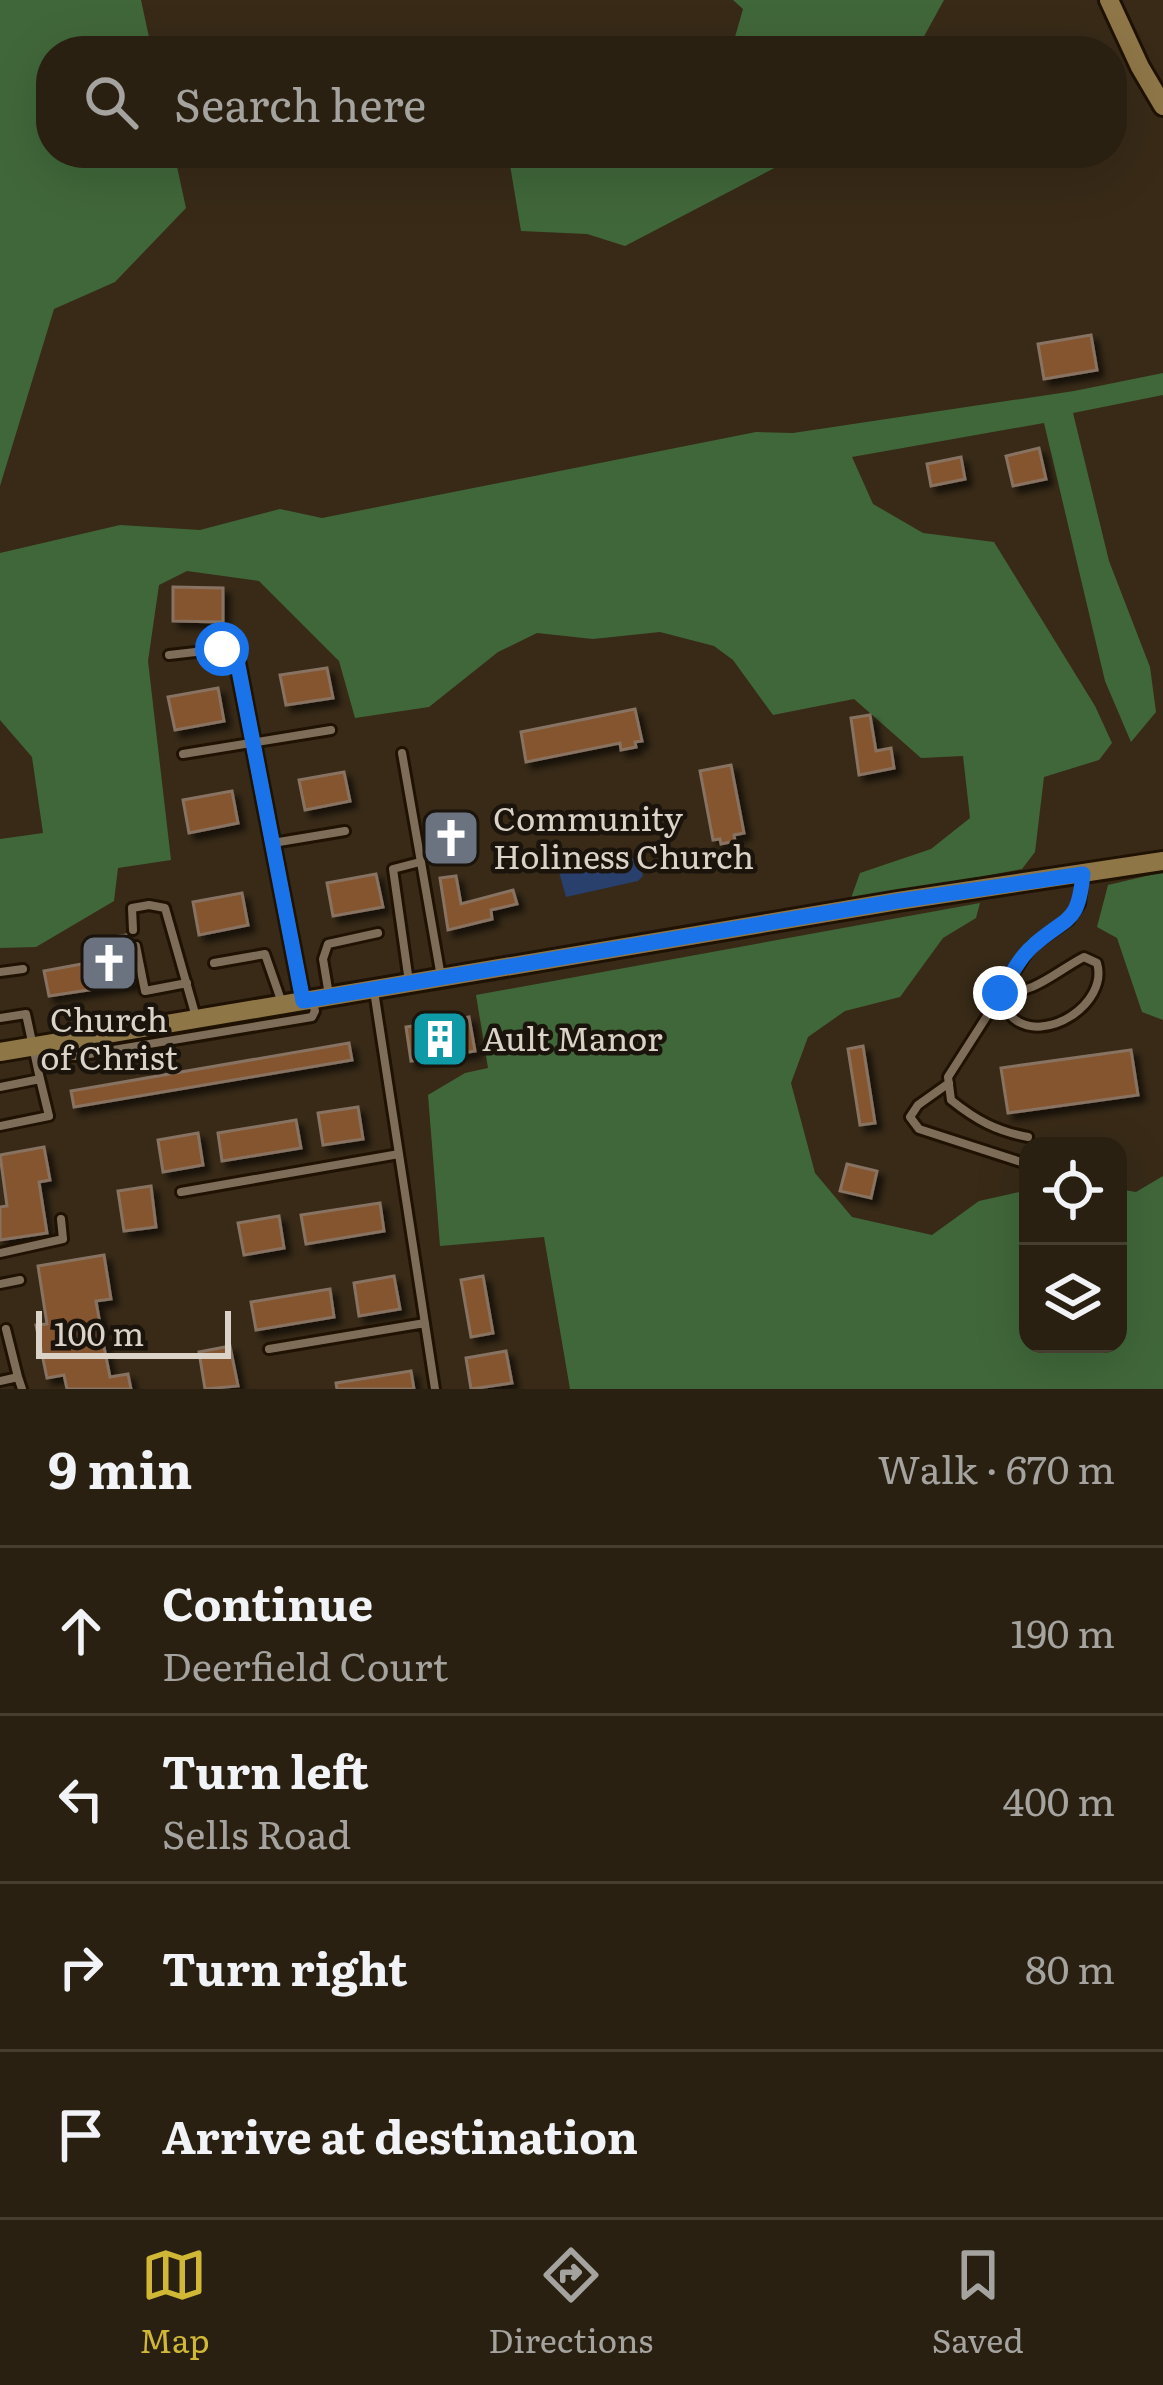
<!DOCTYPE html>
<html lang="en">
<head>
<meta charset="utf-8">
<style>
	:root { --surface:#2a2011; --page:#32281a; --text:#f1f3f6; --muted:#a5a39f; --line:#463e31; --accent:#d0b836 }
	body { margin:0; font-family:Literata,serif; background:var(--page); color:var(--text) }
	.controls { position:absolute; right:36px; bottom:36px; display:grid; overflow:hidden; border-radius:24px; box-shadow:0 12px 48px #0002 }
	.controls button { width:108px; height:108px; display:grid; place-items:center; padding:0; border:0; border-bottom:3px solid var(--line); background:var(--surface); color:var(--text); font:60px sans-serif }
	.scale { position:absolute; left:36px; bottom:30px; width:195px; box-sizing:border-box; padding-left:12px; border:6px solid #dcd3c8; border-top:0; font-size:33px; line-height:42px; white-space:nowrap; color:#dcd3c8; -webkit-text-stroke:9px #1a140c; paint-order:stroke }
	.stop { position:absolute; width:36px; height:36px; margin:-27px; border:9px solid #1a73e8; border-radius:50%; background:#fff }
	.stop.end { background:#1a73e8; border-color:#fff; box-shadow:0 3px 12px #0008 }
	.list { margin:0; padding:0; list-style:none }
	h2 { display:flex; justify-content:space-between; align-items:center; height:156px; margin:0; padding:0 48px; font-size:51px }
	h2 small { font-size:39px; font-weight:400; color:var(--muted) }
	.list li { display:grid; grid-template-columns:78px 1fr auto; gap:36px; align-items:center; box-sizing:border-box; height:168px; padding:0 48px; border-top:3px solid var(--line) }
	.list b { display:block; font-size:45px; white-space:nowrap }
	.list p { margin:0; font-size:39px; white-space:nowrap; color:var(--muted) }
	.list em { font-size:39px; font-style:normal; color:var(--muted) }
	.icon { flex:none; width:66px; height:66px; fill:none; stroke:currentColor; stroke-width:2; stroke-linecap:round; stroke-linejoin:round }
	.map { position:relative; flex:none; width:1163px; height:1389px; overflow:hidden }
	.search { position:absolute; background:var(--surface); box-shadow:0 12px 48px #0002; left:36px; right:36px; top:36px; height:132px; display:flex; align-items:center; gap:30px; box-sizing:border-box; padding:0 42px; border-radius:48px; color:var(--muted); font-size:45px }
	.sheet { height:828px; background:var(--surface) }
	nav { display:flex; justify-content:space-around; align-items:center; box-sizing:border-box; height:168px; border-top:3px solid var(--line); background:var(--surface); font-size:33px; color:var(--muted) }
	nav a { display:grid; justify-items:center; gap:6px }
	nav .on { color:var(--accent) }
	.map>svg:first-child { display:block }
</style>
</head>
<body>
<div class="map">
<svg width="1163" height="1389" viewBox="0 0 1163 1389">
	<defs>
		<filter id="shadow"><feDropShadow dx="6" dy="6" stdDeviation="3" flood-color="#0009"/></filter>
	</defs>
	<rect width="100%" height="100%" fill="#382a17"/>
	<path fill="#40673a" d="M0 0H141L152 51H51V153H174L186 208 115 282 54 309 0 486Z
		M733 0H944L916 51H731L743 9Z
		M508 153H803L625 246 587 234 521 231Z
		M1163 373V395L1073 413 1109 561 1150 667 1156 712 1131 742 1105 681 1044 423 852 457 873 504 923 533 994 542 1095 706 1112 743 1099 760 1044 777 1035 852 1022 869 850 901 860 873 931 849 970 818 963 756 921 758 854 699 773 715 733 660 714 646 660 632 593 639 537 633 498 652 429 707 355 718 339 661 259 581 187 571 159 585 148 661 171 860 118 868 114 901 36 947 0 948V839L43 833 32 757 0 720V553L120 525 200 530 280 509 322 518 756 432 793 433 1074 391Z
		M1163 872V1020L1142 1012 1117 938 1097 927 1108 885Z
		M980 903 976 918 943 938 900 997 845 1011 808 1037 791 1083 815 1173 852 1217 932 1235 979 1201 1028 1190V1344H1118V1189L1136 1192 1163 1176V1389H570L544 1237 440 1246 428 1095 465 1073 488 1068 476 995Z"/>
	<path fill="#293f6c" d="M625 851 640 866 643 876 638 881 566 897 559 872 570 858Z"/>
	<path fill="#84552d" stroke="#887262" stroke-width="3" filter="url(#shadow)" d="M1091 335 1097 370 1044 379 1038 344Z
		M1039 448 1046 479 1013 486 1006 456Z
		M961 457 965 479 931 486 927 464Z
		M173 587 223 588V622L173 621Z
		M327 668 333 698 286 705 280 675Z
		M218 688 224 721 175 730 168 697Z
		M635 709 642 741 635 742 636 747 621 750 620 743 526 762 521 732Z
		M870 715 876 751 891 748 894 768 859 775 851 718Z
		M731 765 744 833 734 835 735 841 721 844 720 839 713 840 700 771Z
		M344 772 350 801 305 810 299 780Z
		M232 791 238 823 189 833 183 800Z
		M376 874 383 907 333 916 327 883Z
		M456 876 461 904 513 890 517 904 491 910 492 919 448 930 440 878Z
		M242 893 248 925 199 935 193 902Z
		M126 935 134 983 49 996 44 971 87 963 84 942Z
		M469 1017 475 1051 411 1061 406 1027Z
		M349 1043 352 1060 74 1107 71 1091Z
		M863 1046 875 1123 860 1125 848 1049Z
		M1131 1050 1138 1095 1008 1113 1001 1068Z
		M358 1107 363 1139 323 1145 318 1113Z
		M296 1120 301 1148 222 1161 218 1133Z
		M198 1133 203 1165 163 1172 158 1140Z
		M44 1147 50 1180 39 1182 47 1233 0 1240V1207L7 1206 0 1155Z
		M847 1164 877 1171 871 1198 840 1191Z
		M151 1186 156 1227 124 1231 118 1191Z
		M380 1203 384 1231 306 1244 301 1215Z
		M279 1216 284 1248 244 1255 238 1223Z
		M104 1255 111 1299 96 1301 104 1347 110 1377 128 1374 131 1389H67L64 1375 47 1378 36 1325 47 1324 38 1266Z
		M394 1276 400 1309 359 1316 354 1283Z
		M483 1276 493 1333 471 1337 461 1280Z
		M330 1289 334 1317 256 1330 251 1302Z
		M230 1346 238 1386 205 1389 199 1352Z
		M506 1351 512 1383 471 1389 466 1358Z
		M411 1371 414 1389H337L336 1383Z"/>
	<g fill="none" stroke-linecap="round" stroke-linejoin="round">
		<defs>
			<path id="lane" d="M169 655 222 649 236 659
				M402 753 441 977
				M183 754 331 730
				M273 843 345 831
				M133 930 132 908 149 905 165 908 196 1017
				M136 946 145 991 187 983
				M1084 957 1097 963C1109 1004 1044 1045 1013 1018 1008 1013 1003 1000 1000 993 1035 994 1055 972 1084 957Z
				M214 963 265 954 282 1003
				M0 972 23 969
				M409 982 393 869 420 862
				M374 991 435 1389
				M329 995 323 959 328 944 378 933
				M0 1018 26 1014 40 1079
				M56 1043 62 1056H77L312 1017 315 1011 312 1001
				M949 1083 918 1105 910 1117 919 1129 1021 1162
				M0 1087 40 1079 49 1116 0 1126
				M1028 1137C996 1131 976 1120 951 1100L948 1077 1031 947 1069 920 1080 904 1083 875
				M181 1192 399 1154
				M0 1253 63 1239 61 1219
				M0 1284 20 1280
				M6 1329 18 1377
				M269 1349 425 1323
				M0 1381 18 1377 22 1389"/>
			<path id="street" d="M237 660 303 1001"/>
			<path id="secondary" d="M1109 0 1140 67 1163 106
				M0 1052 898 901 1163 861"/>
		</defs>
		<use href="#lane" stroke="#1f1202" stroke-width="14"/>
		<use href="#street" stroke="#1f1202" stroke-width="20"/>
		<use href="#secondary" stroke="#1f1202" stroke-width="24"/>
		<use href="#lane" stroke="#7e6e59" stroke-width="8"/>
		<use href="#street" stroke="#7e6e59" stroke-width="14"/>
		<use href="#secondary" stroke="#8e7647" stroke-width="18"/>
	</g>
	<g fill="none" stroke-linecap="round" stroke-linejoin="round">
		<path stroke="#1a73e8" stroke-width="15" d="M222 649 237 660 303 1001 898 901 1083 874C1078 924 1069 915 1035 944 1020 956 1010 977 1000 993"/>
	</g>
	<defs>
		<symbol id="church-square" viewBox="-11 -11 22 22"><rect x="-9" y="-9" width="18" height="18" rx="4" fill="#6b7280" stroke="#1a140c"/><path d="M-1.2-6h2.4v3.5h3.3v2.4h-3.3V6h-2.4V-.1h-3.3v-2.4h3.3Z" fill="#fff"/></symbol>
		<symbol id="building-square" viewBox="-11 -11 22 22"><rect x="-9" y="-9" width="18" height="18" rx="4" fill="#0f9aa8" stroke="#1a140c"/><path d="M-4-6H4V6H1V3H-1V6H-4ZM-2.5-4.3h1.7v1.8h-1.7ZM.8-4.3h1.7v1.8H.8ZM-2.5-1h1.7V.8h-1.7ZM.8-1h1.7V.8H.8Z" fill="#fff"/></symbol>
	</defs>
	<g fill-rule="evenodd">
		<use href="#church-square" x="418" y="805" width="66" height="66"/>
		<use href="#church-square" x="76" y="930" width="66" height="66"/>
		<use href="#building-square" x="407" y="1006" width="66" height="66"/>
	</g>
	<g text-anchor="middle" stroke-width="9" stroke-linejoin="round" paint-order="stroke">
		<g font-size="33" fill="#dcd3c8" stroke="#1a140c" text-anchor="start">
			<text x="493" y="831">Community<tspan x="493" dy="38">Holiness Church</tspan></text>
			<text x="109" y="1032" text-anchor="middle">Church<tspan x="109" dy="38">of Christ</tspan></text>
			<text x="482" y="1051">Ault Manor</text>
		</g>
	</g>
</svg>
<div class="controls">
<button><svg class="icon" aria-label="locate" viewBox="0 0 24 24"><circle cx="12" cy="12" r="6"/><path d="M12 2v4M12 18v4M2 12h4M18 12h4"/></svg></button>
<button><svg class="icon" aria-label="layers" viewBox="0 0 24 24"><path d="M12 4l9 5-9 5-9-5zM3 14l9 5 9-5"/></svg></button>
</div>
<div class="scale">100 m</div>
<div class="stop" style="left:222px;top:649px"></div>
<div class="stop end" style="left:1000px;top:993px"></div>
<div class="search"><svg class="icon" aria-label="search" viewBox="0 0 24 24"><circle cx="10" cy="10" r="6"/><path d="M15 15l6 6"/></svg>Search here</div>
</div>
<section class="sheet">
<h2>9 min<small>Walk · 670 m</small></h2>
<ul class="list">
<li><svg class="icon" aria-label="ahead" viewBox="0 0 24 24"><path d="M12 20V5M6 11l6-6 6 6"/></svg><div><b>Continue</b><p>Deerfield Court</p></div><em>190 m</em></li>
<li><svg class="icon" aria-label="left" viewBox="0 0 24 24"><path d="M17 20v-9H6M10 6l-5 5 5 5"/></svg><div><b>Turn left</b><p>Sells Road</p></div><em>400 m</em></li>
<li><svg class="icon" aria-label="right" viewBox="0 0 24 24"><path d="M7 20v-9h11M14 6l5 5-5 5"/></svg><div><b>Turn right</b></div><em>80 m</em></li>
<li><svg class="icon" aria-label="arrive" viewBox="0 0 24 24"><path d="M6 21V4h12l-3 4 3 4H6"/></svg><div><b>Arrive at destination</b></div></li>
</ul>
</section>
<nav>
<a class="on"><svg class="icon" aria-label="map" viewBox="0 0 24 24"><path d="M3 6l6-2 6 2 6-2v14l-6 2-6-2-6 2zM9 4v14M15 6v14"/></svg>Map</a>
<a><svg class="icon" aria-label="directions" viewBox="0 0 24 24"><path d="M12 3l9 9-9 9-9-9zM9 14v-3h6M13 9l2 2-2 2"/></svg>Directions</a>
<a><svg class="icon" aria-label="saved" viewBox="0 0 24 24"><path d="M7 4h10v16l-5-4-5 4z"/></svg>Saved</a>
</nav>
</body>
</html>
